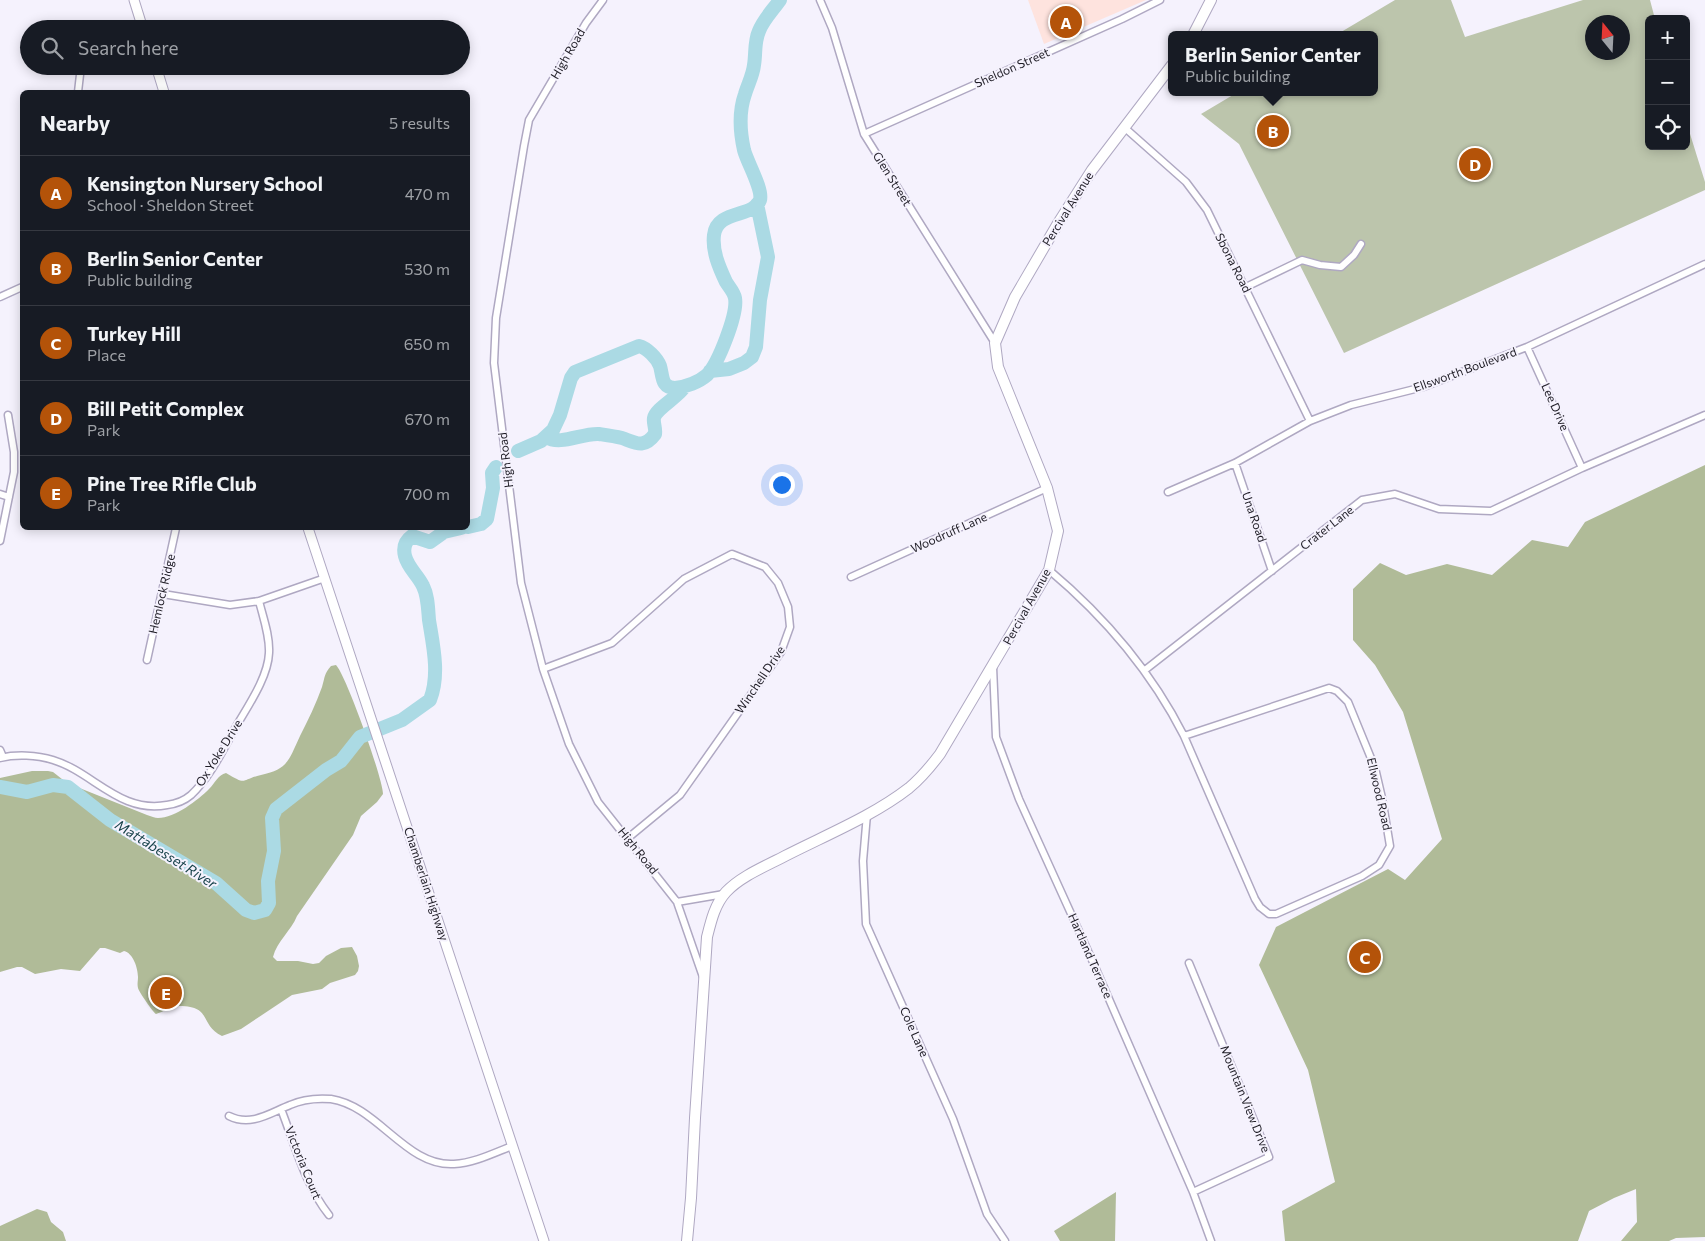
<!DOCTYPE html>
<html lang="en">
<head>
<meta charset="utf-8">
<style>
	:root { --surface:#171b24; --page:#242831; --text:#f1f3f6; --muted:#9ea1a6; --line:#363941; --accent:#b45309 }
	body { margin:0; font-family:Commissioner,sans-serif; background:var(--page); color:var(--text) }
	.controls { position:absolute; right:15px; top:15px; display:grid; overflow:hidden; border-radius:8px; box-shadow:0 2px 12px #0003 }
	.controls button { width:45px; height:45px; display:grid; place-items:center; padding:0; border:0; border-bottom:1px solid var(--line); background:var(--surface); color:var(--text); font:25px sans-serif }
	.compass { position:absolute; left:1585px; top:15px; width:45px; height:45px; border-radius:50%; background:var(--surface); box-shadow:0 2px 12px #0003; rotate:342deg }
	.you { position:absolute; left:781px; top:484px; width:18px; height:18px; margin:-12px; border:4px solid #fff; border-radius:50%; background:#1a73e8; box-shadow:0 0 0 8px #1a73e833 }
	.badge { display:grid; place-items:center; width:32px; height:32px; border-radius:50%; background:var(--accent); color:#fff; font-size:16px; font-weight:700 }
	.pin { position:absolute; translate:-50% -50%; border:2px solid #fff; box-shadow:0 1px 5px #0006 }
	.popup { position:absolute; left:1168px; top:31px; width:210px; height:65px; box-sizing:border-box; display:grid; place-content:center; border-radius:8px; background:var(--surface); filter:drop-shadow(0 1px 4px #0005); font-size:16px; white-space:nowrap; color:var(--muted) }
	.popup b { font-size:19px; color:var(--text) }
	.popup::after { content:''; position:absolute; left:50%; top:100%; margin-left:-10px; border:10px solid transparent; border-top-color:var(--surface) }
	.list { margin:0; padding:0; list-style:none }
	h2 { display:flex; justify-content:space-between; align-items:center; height:65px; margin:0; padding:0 20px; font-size:21px }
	h2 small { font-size:16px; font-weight:400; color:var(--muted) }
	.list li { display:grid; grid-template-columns:32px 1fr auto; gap:15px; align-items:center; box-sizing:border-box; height:75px; padding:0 20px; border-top:1px solid var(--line) }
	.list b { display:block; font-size:19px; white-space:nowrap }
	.list p { margin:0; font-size:16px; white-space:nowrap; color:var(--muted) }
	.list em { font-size:16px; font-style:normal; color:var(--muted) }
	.icon { flex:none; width:28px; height:28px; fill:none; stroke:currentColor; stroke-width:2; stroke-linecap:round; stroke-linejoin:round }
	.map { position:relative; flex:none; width:1705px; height:1241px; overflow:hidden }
	.search { position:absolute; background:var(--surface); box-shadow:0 2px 12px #0003; left:20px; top:20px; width:450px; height:55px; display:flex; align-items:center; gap:12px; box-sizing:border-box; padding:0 18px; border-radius:28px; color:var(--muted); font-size:19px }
	.panel { position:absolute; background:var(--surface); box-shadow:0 2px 12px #0003; left:20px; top:90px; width:450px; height:440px; border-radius:8px }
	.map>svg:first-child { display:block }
</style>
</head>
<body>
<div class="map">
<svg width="1705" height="1241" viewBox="0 0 1705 1241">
	<rect width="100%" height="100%" fill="#f5f2fd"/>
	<path fill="#fee3de" d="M1028 0H1146L1044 44Z"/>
	<path fill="#bcc5ac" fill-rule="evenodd" d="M1395 0H1451L1465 37 1583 0H1650L1655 19H1649V146H1686V121L1705 182V190L1344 353 1239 144 1201 114 1238 92H1374V35H1336ZM1592 22H1622V52H1592Z"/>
	<path fill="#b0bb98" d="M1705 465V1237L1676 1238 1669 1241H1621L1637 1222 1636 1189 1614 1198 1589 1211 1578 1241H1285L1282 1211 1335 1182 1308 1070 1259 965 1276 927 1388 869 1405 880 1442 839 1403 712 1375 665 1353 640V589L1380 563 1406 575 1447 564 1492 575 1532 540 1568 547 1585 522Z
		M336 665C346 675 383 779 383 794L377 802 361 816 353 835 297 916C291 931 277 941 273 957L277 961H298L313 964 319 963 326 956 341 948 352 947 357 956 359 966 358 971 355 975 330 983 322 989 292 995 241 1029 222 1036C199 1025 213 1006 179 1006 172 1006 163 1012 156 1014 153 1012 139 992 138 988 137 984 138 981 138 977 138 968 133 953 124 951L120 953 105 948H100L80 971 61 969 35 974 22 967H17L0 972V778L32 771H48L53 772 67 783 147 815C151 816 155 818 158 818 175 818 198 800 209 789 215 783 218 775 226 773 248 786 240 780 261 775 289 769 289 759 300 736 308 720 316 704 322 687 325 677 324 674 331 666Z
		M1116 1192 1115 1241H1060L1054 1231Z
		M37 1209 47 1212 51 1222 63 1232 66 1241H0V1226Z"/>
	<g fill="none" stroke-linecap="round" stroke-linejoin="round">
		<path stroke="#abdae4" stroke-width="14" d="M710 371 729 369 744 363 752 357 756 347 760 300 768 257 757 204
			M546 437C561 446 581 433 599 434 606 435 614 436 622 438 636 443 644 449 655 434 656 428 653 423 654 418 656 408 679 397 685 386
			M518 451 541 441 553 430 560 415 571 378 575 372 639 346C647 348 657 358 660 366 663 376 661 388 675 388 686 387 699 382 707 375 718 364 738 314 735 298 734 292 729 287 726 282 719 267 712 251 714 235 717 209 754 218 760 200 763 189 747 162 744 150 740 132 739 111 745 94 748 84 753 75 754 65 756 54 754 42 759 31 763 20 773 10 780 0
			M468 527 481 524 487 519 493 488 492 473 496 467
			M0 787 27 792 53 785 68 787 110 820 216 883 246 910 254 913 265 910 269 903 268 881 274 851 272 818 276 809 326 770 341 761 360 737 402 720 430 700C440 675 433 645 429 620 428 608 428 596 423 586 418 575 408 568 405 556 403 548 405 541 412 536L430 542 444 532 461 528"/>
		<defs>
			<path id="street" d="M603 0 586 23 529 120 524 146 496 318 494 363 521 583 543 669 569 744 598 802 677 902 703 977
				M820 0 832 28 864 134 995 343
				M128 29 142 24
				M78 92 81 66
				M1125 128 1186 182 1207 210 1310 421
				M864 134 1122 19 1160 0
				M1246 287 1302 260 1320 265 1341 267 1354 255 1361 244
				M0 297 22 287
				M1527 347 1582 468
				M1235 463 1272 571
				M1168 492 1235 463 1310 421 1351 405 1423 387 1527 347 1705 264
				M0 494 9 497
				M0 541 14 472V452L8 415
				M1049 570C1105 617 1151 671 1184 736
				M851 577 1047 488
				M163 594 230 605 259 601 325 578
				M147 660 176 528
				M993 667 996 737 1019 799 1092 960 1193 1192 1211 1241
				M543 669 612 643 684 579 732 554 765 567 778 583 788 607 790 627 781 652 680 795 628 838
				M1145 670 1362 500 1395 494 1439 509 1491 511 1582 468 1705 415
				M1329 688 1337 691 1348 702 1375 768 1382 798 1390 846 1379 865 1362 876 1276 914H1269L1260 907 1255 899 1184 736Z
				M0 750 3 757
				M0 758C16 754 37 755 53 760 93 772 120 814 167 805 175 804 184 801 191 795 209 778 221 754 233 732 245 710 268 679 269 653 270 636 263 617 259 601
				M867 814 863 861 866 924 953 1119 987 1214 1005 1241
				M677 902 724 894
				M1189 963 1269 1157 1193 1192
				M281 1109C295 1145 305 1185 329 1215
				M229 1116C251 1127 270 1113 290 1105 303 1099 318 1098 331 1099 378 1106 406 1167 454 1164 474 1163 494 1153 512 1146"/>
			<path id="secondary" d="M134 0 143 29
				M156 66 164 92
				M308 528 544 1241"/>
			<path id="primary" d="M1193 35 1211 0
				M687 1241 691 1198 695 1118 707 937C711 921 715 904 726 892 741 876 766 866 785 856 826 835 873 816 909 788 921 778 931 766 940 754L1049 570 1058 531 1047 488 998 367 995 343 1015 297 1057 225 1092 170 1172 65"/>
		</defs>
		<use href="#street" stroke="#afa8c2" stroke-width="9"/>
		<use href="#secondary" stroke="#afa8c2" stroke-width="11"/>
		<use href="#primary" stroke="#afa8c2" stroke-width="12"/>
		<use href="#street" stroke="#fff" stroke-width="6"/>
		<use href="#secondary" stroke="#fff" stroke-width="9"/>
		<use href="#primary" stroke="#fff" stroke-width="10"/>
	</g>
	<g text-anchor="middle" stroke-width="4" stroke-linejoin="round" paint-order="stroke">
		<g font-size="12" fill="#1f1d26" stroke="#f5f2fd">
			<text transform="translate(568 54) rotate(-60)" y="4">High Road</text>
			<text transform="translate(1012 68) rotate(-24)" y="4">Sheldon Street</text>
			<text transform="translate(892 179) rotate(58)" y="4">Glen Street</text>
			<text transform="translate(1068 209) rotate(-58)" y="4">Percival Avenue</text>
			<text transform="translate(1233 263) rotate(63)" y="4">Sbona Road</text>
			<text transform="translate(1465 370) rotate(-20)" y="4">Ellsworth Boulevard</text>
			<text transform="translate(1555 407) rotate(66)" y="4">Lee Drive</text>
			<text transform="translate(506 460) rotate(-97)" y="4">High Road</text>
			<text transform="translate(1254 517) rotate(71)" y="4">Una Road</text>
			<text transform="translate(1327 528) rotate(-38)" y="4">Crater Lane</text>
			<text transform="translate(949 533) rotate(-24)" y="4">Woodruff Lane</text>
			<text transform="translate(162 594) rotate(-77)" y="4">Hemlock Ridge</text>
			<text transform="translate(1027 607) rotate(-61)" y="4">Percival Avenue</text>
			<text transform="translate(760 680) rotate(-56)" y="4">Winchell Drive</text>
			<text transform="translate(219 753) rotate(-58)" y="4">Ox Yoke Drive</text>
			<text transform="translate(1379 794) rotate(77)" y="4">Ellwood Road</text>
			<text transform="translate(638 851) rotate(51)" y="4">High Road</text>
			<text transform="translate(426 884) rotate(72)" y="4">Chamberlain Highway</text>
			<text transform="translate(1090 956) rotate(66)" y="4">Hartland Terrace</text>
			<text transform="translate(914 1032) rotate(66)" y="4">Cole Lane</text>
			<text transform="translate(1245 1099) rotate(68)" y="4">Mountain View Drive</text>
			<text transform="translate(303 1163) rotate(68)" y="4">Victoria Court</text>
		</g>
		<g font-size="14" font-style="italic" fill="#154048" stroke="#f5f2fd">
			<text transform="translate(166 854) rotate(32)" y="5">Mattabesset River</text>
		</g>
	</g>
</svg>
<div class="controls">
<button>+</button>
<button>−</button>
<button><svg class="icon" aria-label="locate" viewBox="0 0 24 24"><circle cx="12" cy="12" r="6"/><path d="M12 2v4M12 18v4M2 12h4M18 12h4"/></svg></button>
</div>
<svg class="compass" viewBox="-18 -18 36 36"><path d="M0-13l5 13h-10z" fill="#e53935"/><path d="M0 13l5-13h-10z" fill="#9ea1a6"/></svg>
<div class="you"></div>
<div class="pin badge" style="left:1066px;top:22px">A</div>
<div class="pin badge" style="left:1273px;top:131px">B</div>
<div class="popup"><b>Berlin Senior Center</b>Public building</div>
<div class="pin badge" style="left:1365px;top:957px">C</div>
<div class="pin badge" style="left:1475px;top:164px">D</div>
<div class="pin badge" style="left:166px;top:993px">E</div>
<div class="search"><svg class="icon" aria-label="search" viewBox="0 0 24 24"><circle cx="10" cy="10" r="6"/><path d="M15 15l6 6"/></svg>Search here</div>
<section class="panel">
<h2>Nearby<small>5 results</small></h2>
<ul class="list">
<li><span class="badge">A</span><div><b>Kensington Nursery School</b><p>School · Sheldon Street</p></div><em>470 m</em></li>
<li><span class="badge">B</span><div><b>Berlin Senior Center</b><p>Public building</p></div><em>530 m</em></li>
<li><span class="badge">C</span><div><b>Turkey Hill</b><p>Place</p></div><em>650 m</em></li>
<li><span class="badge">D</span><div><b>Bill Petit Complex</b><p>Park</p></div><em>670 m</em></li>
<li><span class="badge">E</span><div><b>Pine Tree Rifle Club</b><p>Park</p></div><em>700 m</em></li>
</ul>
</section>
</div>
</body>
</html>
